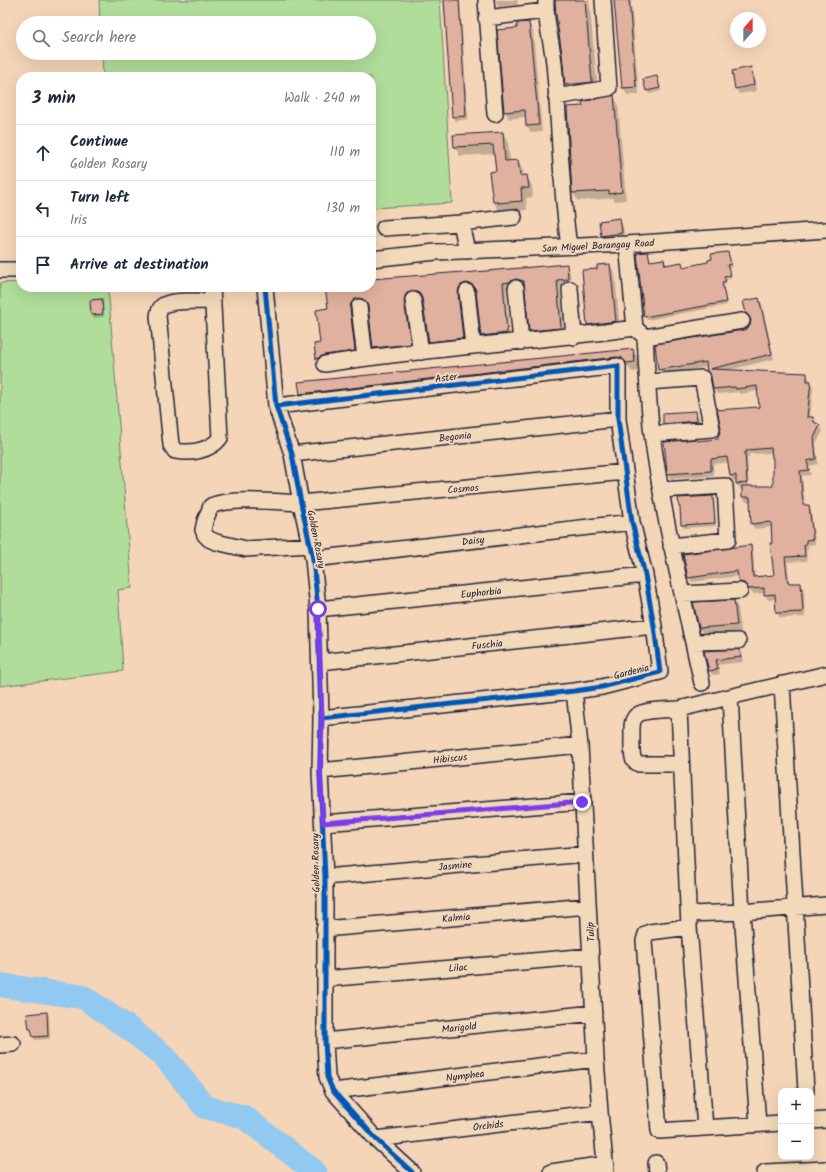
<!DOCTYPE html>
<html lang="en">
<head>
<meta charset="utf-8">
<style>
	:root { --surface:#fff; --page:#f2f2f3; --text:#1f2937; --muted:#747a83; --line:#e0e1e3 }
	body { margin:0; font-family:Kalam,sans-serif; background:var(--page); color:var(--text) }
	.controls { position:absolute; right:12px; bottom:12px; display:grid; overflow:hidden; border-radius:8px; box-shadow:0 4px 16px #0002 }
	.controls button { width:36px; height:36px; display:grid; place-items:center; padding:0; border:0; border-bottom:1px solid var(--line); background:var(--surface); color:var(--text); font:20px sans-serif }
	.compass { position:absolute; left:730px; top:12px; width:36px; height:36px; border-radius:50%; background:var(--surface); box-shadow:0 4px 16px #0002; rotate:21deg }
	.stop { position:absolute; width:12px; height:12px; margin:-9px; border:3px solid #7c3aed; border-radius:50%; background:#fff }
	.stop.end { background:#7c3aed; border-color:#fff; box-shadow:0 1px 4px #0008 }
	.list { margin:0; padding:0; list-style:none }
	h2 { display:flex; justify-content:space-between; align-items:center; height:52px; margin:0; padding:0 16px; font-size:17px }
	h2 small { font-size:13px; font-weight:400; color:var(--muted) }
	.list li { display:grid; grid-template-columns:26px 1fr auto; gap:12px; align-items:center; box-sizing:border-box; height:56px; padding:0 16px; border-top:1px solid var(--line) }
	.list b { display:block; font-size:15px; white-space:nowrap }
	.list p { margin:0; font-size:13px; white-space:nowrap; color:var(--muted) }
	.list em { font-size:13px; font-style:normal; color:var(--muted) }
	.icon { flex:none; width:22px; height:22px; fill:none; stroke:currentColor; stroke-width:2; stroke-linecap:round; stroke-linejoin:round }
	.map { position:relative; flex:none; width:826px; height:1172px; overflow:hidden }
	.search { position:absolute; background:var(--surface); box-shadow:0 4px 16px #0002; left:16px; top:16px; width:360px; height:44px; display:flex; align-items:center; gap:10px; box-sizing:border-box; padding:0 14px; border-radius:22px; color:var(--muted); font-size:15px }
	.panel { position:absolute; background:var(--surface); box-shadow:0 4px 16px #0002; left:16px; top:72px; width:360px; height:220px; border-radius:16px }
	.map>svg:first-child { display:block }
</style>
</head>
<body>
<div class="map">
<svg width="826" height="1172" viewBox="0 0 826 1172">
	<rect width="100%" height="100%" fill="#f4d5b7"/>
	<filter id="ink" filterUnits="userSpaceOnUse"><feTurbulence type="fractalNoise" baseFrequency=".025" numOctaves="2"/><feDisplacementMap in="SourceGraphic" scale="8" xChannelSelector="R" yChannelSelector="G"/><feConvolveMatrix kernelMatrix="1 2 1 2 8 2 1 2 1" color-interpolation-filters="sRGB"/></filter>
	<g filter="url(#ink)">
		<path fill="#b1dd9a" stroke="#6a806a" d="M99 0H440L452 203 373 208 371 212V77H103L102 53H369V23H100Z
			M21 282V287H108L132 588 118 590 123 671 0 686V283Z"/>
		<path fill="#0003" fill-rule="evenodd" d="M445 0H460L468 119 455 121 453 116Z
			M495 0H517L518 5 499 7Z
			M556 0H589L598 92 572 96 566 85Z
			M615 0H631L639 94 627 95 623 88Z
			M529 23 533 31 542 132 531 133 527 126 526 117 509 119 505 111 519 29Z
			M751 68 754 74 756 84 737 87V89L756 86 757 91 739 94 736 88Z
			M657 77 661 91 649 94 644 80Z
			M614 96 618 104 626 200 614 201 613 198 578 201 573 193 568 108 584 107Z
			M503 133 508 142 510 162 518 161 523 171 524 176H527L532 186 533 197 526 198 527 210 505 212 499 211 494 202 497 172 495 154 460 156 455 147Z
			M619 219 623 226 625 240 606 242 602 235Z
			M648 253 650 262 664 260 666 265 682 263 684 268 709 263 728 253 732 267 728 268 732 278 725 280 727 284 723 286 727 305 647 320 645 316Z
			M566 265 570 272 571 286H560L564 335 534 338 530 331 525 287 520 286 513 289 506 290 510 340 486 343 482 336 477 292 471 290 466 345 434 348 429 341 423 300 416 298 414 350 378 355 374 348 369 307 363 305 358 357 321 366 317 359 315 345 321 344 329 309 326 287H371V280L463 274Z
			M610 265 615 274 620 330 593 334 588 325 598 270Z
			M759 299 762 304 774 359 729 370 807 374 810 379V382L813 388 810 418H813L823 431 816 444 818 464 809 466 811 475 802 476 805 506H808L811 511 815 544 808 545V549L806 550 807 561 787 562 790 584H801L804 589 805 617 780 618 777 613 776 599 768 600 765 593 753 594 748 588 743 587 740 582 739 576 692 582 689 577 750 546 753 551 755 578 775 576 772 527 755 529 752 524V502H746L743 497V489H740L737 484V480L733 481 730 475 729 462 713 464 714 476 671 479 668 474 697 440V442L719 440 760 408 758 391 740 394 739 392 717 394 714 389 712 377 708 367 662 374 659 369 749 328 751 325 752 320 747 313ZM773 453 774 460V487H749L747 457H749V454Z
			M101 300 103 304 104 317 94 318 92 315Z
			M633 350 638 359 640 371 632 372 628 367 623 366 306 403 301 394Z
			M696 412 700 419V428L668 431 664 424Z
			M712 497 714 500 716 526 684 528 682 525 681 510 680 507Z
			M734 601 738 608 741 632 704 635 700 628 694 603Z
			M740 650 742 655 743 662 718 665 720 674 712 675 710 671 705 652Z
			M47 1013 49 1016 50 1039 35 1040 33 1032 30 1028Z"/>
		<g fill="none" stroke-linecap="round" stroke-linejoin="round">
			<path stroke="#92c9f1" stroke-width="24" d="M0 985 83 997 127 1027 164 1056 205 1107 244 1117 315 1172"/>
		</g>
		<path fill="#e0b19e" stroke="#22223b" d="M444 0H459L466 116 452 117V116Z
			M555 0H585L592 82 565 85 562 54 556 15Z
			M614 0H629L636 87 622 88Z
			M529 22 539 125 526 126 525 110 504 112 497 30 517 28V23Z
			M751 67 754 85 735 89 732 71Z
			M657 76 660 88 646 91 643 79Z
			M614 95 622 192 609 194V191L572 193 567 107 583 106 582 102Z
			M503 132 505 161 518 160 520 176 527 175 529 188H521L522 201 498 203 499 202H493L489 172 496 171 493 145 454 147 453 135Z
			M620 218 622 233 601 236 599 221Z
			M648 252 650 261 664 259 665 265 682 262 683 267 708 262V260L712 259 711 254 728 252 731 264 727 265 731 275 724 277 726 281 722 282 726 302 644 317 637 253Z
			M567 264 568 279 557 280 561 328 529 331 524 281 516 279 509 282 503 283 507 333 481 336 476 291 474 286 471 284 466 283 461 285 459 288 458 293 463 338 429 342 422 298 420 294 417 292 412 291 407 293 405 296 404 301 411 344 373 348 368 306 366 302 363 299 358 298 354 300 351 303 350 308 355 351 324 355 316 359 314 344 320 343 316 310 328 308 325 287H371V279L463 272V273Z
			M610 264 616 321 587 325 582 270 597 269V265Z
			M759 298 772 354 710 369 807 373V381H811L807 417H813L814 422 820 425 814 438 816 459 807 461 809 470 800 471 803 505H809L813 539 806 540V544L804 545 805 556 785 557 788 583H801L803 612 776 613 775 594 764 595V588L749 589 744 583 739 582 737 571 688 578 684 559 683 554 751 545 753 577 774 575 770 543H772L771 522 751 524 750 497H742V486H773V458H772L771 448 747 450V452H745L747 483 736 484V475L730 476 727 457 711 459V471L667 474V470L664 442 697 439V441L718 439V436L720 432 721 428 717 410 759 407 757 386 736 389 735 387 713 389 711 376 707 371 706 362 658 370 655 344 744 330 748 328 750 325 751 320 749 316 746 313 743 301Z
			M102 299 103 314 91 315 90 300Z
			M633 349 635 362 626 363 622 358 617 357 300 394 298 382Z
			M696 411 697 421 663 424V413Z
			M713 496 715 523 681 525 680 507H679L678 498Z
			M734 600 737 625 699 628 693 602Z
			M740 649 741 657 716 660 718 669 709 671 704 651Z
			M47 1012 48 1036 33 1037 31 1029H29L27 1014Z"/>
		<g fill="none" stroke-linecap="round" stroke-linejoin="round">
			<defs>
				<path id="minor" d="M486 0 495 114
					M546 0C545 22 552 42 554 63 560 124 560 186 569 246
					M486 18 545 11
					M556 97 609 88 603 0
					M384 228 461 223
					M627 244 635 328
					M467 251 461 223 514 217
					M371 259 436 252 627 244 826 230
					M0 270H21
					M212 287 220 438C210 451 190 454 175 451L171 445 158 316C159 312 159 307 164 305 175 299 200 302 213 301
					M265 287 276 406 292 454 301 503 313 559 318 609 321 718 320 771 325 877V1041L327 1077 333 1091 376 1139 412 1172
					M516 288 521 342
					M570 289 574 337
					M467 292 473 346
					M413 300 421 352
					M359 307 365 358
					M645 337C647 369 648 402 652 434 663 518 684 600 702 683
					M325 364C428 348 532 342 635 328L645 337 742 321
					M648 382 702 378 712 429 652 434
					M276 406 618 366V419L632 522 645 575 654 626 660 672 602 687 574 691 321 718
					M292 454 618 419
					M661 490 725 486 728 540 671 546
					M310 545 246 549 216 542 209 539 205 535 203 530 205 521 211 506C231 497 278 502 301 503L625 472
					M313 559 632 522
					M683 594 740 591
					M318 609 645 575
					M693 642 738 641
					M320 662 654 626
					M782 684 806 1091
					M574 691 580 745 596 1059 600 1112 606 1172
					M679 709C669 710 643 709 636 716 631 721 632 729 632 736 632 744 631 754 634 761L639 764H681
					M320 771 580 745
					M323 823 582 802
					M325 877 585 854
					M689 914 742 912 730 697
					M689 927 679 709 826 674
					M324 929 588 906
					M325 979 591 956
					M325 1041 594 1013
					M0 1045 13 1044
					M333 1091 596 1059
					M811 1121 826 1120
					M758 1124 742 912 826 905
					M705 1128 689 927 650 932 646 934 644 941 659 1131 781 1123
					M376 1139 600 1112
					M656 1163 657 1172
					M551 1172 606 1164
					M765 1172 826 1169"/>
			</defs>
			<use href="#minor" stroke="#22223b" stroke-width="18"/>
			<use href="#minor" stroke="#f2d9ba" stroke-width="15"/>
			<defs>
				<path id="cycleway" d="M265 287 276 406 292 454 301 503 313 559 318 609 321 718 320 771 325 877V1041L327 1077 333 1091 376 1139 412 1172
					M276 406 618 366V419L632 522 645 575 654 626 660 672 602 687 574 691 321 718"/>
			</defs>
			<use href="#cycleway" stroke="#f2d9ba" stroke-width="8"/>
			<use href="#cycleway" stroke="#0057b8" stroke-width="5"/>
		</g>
	</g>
	<g fill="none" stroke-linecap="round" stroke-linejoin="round" filter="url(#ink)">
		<path stroke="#7c3aed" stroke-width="5" d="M318 609 322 718 320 771 323 823 582 802"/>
	</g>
	<g text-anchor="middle" stroke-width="4" stroke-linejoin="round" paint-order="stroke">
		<g font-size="10" fill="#22223b" stroke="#f2d9ba">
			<text transform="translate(598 245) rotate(-3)" y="4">San Miguel Barangay Road</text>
			<text transform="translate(446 377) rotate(-7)" y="4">Aster</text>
			<text transform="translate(455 436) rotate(-6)" y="4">Begonia</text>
			<text transform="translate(463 488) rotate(-5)" y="4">Cosmos</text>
			<text transform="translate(317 539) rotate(79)" y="4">Golden Rosary</text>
			<text transform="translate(473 540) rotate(-7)" y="4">Daisy</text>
			<text transform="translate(481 592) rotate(-6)" y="4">Euphorbia</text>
			<text transform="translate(487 644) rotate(-6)" y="4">Fuschia</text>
			<text transform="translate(631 671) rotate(-14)" y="4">Gardenia</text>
			<text transform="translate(450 758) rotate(-6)" y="4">Hibiscus</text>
			<text transform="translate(315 863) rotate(-91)" y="4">Golden Rosary</text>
			<text transform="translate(455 865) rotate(-5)" y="4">Jasmine</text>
			<text transform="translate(456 917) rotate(-5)" y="4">Kalmia</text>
			<text transform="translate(590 932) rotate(-93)" y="4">Tulip</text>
			<text transform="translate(458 967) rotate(-5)" y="4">Lilac</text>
			<text transform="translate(459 1027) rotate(-6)" y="4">Marigold</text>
			<text transform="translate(465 1075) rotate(-7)" y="4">Nymphea</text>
			<text transform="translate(488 1125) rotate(-7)" y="4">Orchids</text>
		</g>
	</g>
</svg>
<div class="controls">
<button>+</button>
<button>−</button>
</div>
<svg class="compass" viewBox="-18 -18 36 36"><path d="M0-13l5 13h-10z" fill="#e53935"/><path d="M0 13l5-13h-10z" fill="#747a83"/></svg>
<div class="stop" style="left:318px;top:609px"></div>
<div class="stop end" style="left:582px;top:802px"></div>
<div class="search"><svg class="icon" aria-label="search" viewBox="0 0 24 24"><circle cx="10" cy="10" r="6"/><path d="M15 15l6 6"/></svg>Search here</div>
<section class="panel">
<h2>3 min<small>Walk · 240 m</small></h2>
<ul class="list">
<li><svg class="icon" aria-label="ahead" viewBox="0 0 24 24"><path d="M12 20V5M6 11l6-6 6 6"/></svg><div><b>Continue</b><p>Golden Rosary</p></div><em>110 m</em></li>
<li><svg class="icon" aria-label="left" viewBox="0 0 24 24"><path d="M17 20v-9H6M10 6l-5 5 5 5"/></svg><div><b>Turn left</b><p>Iris</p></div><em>130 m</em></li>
<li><svg class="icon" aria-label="arrive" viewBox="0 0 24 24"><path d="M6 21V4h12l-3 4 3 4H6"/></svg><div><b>Arrive at destination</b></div></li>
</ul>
</section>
</div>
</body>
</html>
